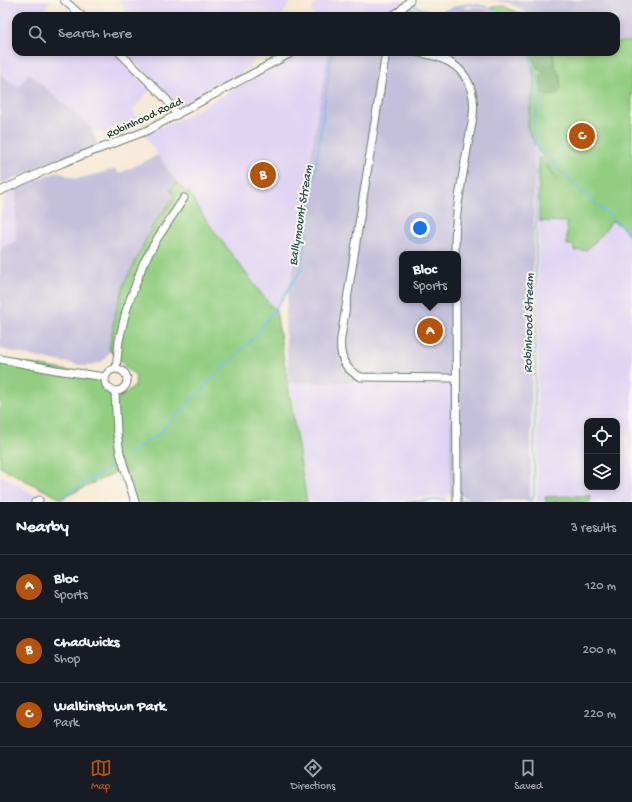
<!DOCTYPE html>
<html lang="en">
<head>
<meta charset="utf-8">
<style>
	:root { --surface:#171b24; --page:#242831; --text:#f1f3f6; --muted:#9ea1a6; --line:#363941; --accent:#b45309 }
	body { margin:0; font-family:"Gochi Hand",sans-serif; background:var(--page); color:var(--text) }
	.controls { position:absolute; right:12px; bottom:12px; display:grid; overflow:hidden; border-radius:8px; box-shadow:0 2px 6px #0003 }
	.controls button { width:36px; height:36px; display:grid; place-items:center; padding:0; border:0; border-bottom:1px solid var(--line); background:var(--surface); color:var(--text); font:20px sans-serif }
	.you { position:absolute; left:420px; top:228px; width:14px; height:14px; margin:-10px; border:3px solid #fff; border-radius:50%; background:#1a73e8; box-shadow:0 0 0 6px #1a73e833 }
	.badge { display:grid; place-items:center; width:26px; height:26px; border-radius:50%; background:var(--accent); color:#fff; font-size:13px; font-weight:700 }
	.pin { position:absolute; translate:-50% -50%; border:2px solid #fff; box-shadow:0 1px 4px #0006 }
	.popup { position:absolute; left:399px; top:251px; width:62px; height:52px; box-sizing:border-box; display:grid; place-content:center; border-radius:8px; background:var(--surface); filter:drop-shadow(0 1px 3px #0005); font-size:13px; white-space:nowrap; color:var(--muted) }
	.popup b { font-size:15px; color:var(--text) }
	.popup::after { content:''; position:absolute; left:50%; top:100%; margin-left:-8px; border:8px solid transparent; border-top-color:var(--surface) }
	.list { margin:0; padding:0; list-style:none }
	h2 { display:flex; justify-content:space-between; align-items:center; height:52px; margin:0; padding:0 16px; font-size:17px }
	h2 small { font-size:13px; font-weight:400; color:var(--muted) }
	.list li { display:grid; grid-template-columns:26px 1fr auto; gap:12px; align-items:center; box-sizing:border-box; height:64px; padding:0 16px; border-top:1px solid var(--line) }
	.list b { display:block; font-size:15px; white-space:nowrap }
	.list p { margin:0; font-size:13px; white-space:nowrap; color:var(--muted) }
	.list em { font-size:13px; font-style:normal; color:var(--muted) }
	.icon { flex:none; width:22px; height:22px; fill:none; stroke:currentColor; stroke-width:2; stroke-linecap:round; stroke-linejoin:round }
	.map { position:relative; flex:none; width:632px; height:502px; overflow:hidden }
	.search { position:absolute; background:var(--surface); box-shadow:0 2px 6px #0003; left:12px; right:12px; top:12px; height:44px; display:flex; align-items:center; gap:10px; box-sizing:border-box; padding:0 14px; border-radius:12px; color:var(--muted); font-size:15px }
	.sheet { height:244px; background:var(--surface) }
	nav { display:flex; justify-content:space-around; align-items:center; box-sizing:border-box; height:56px; border-top:1px solid var(--line); background:var(--surface); font-size:11px; color:var(--muted) }
	nav a { display:grid; justify-items:center; gap:2px }
	nav .on { color:var(--accent) }
	.map>svg:first-child { display:block }
</style>
</head>
<body>
<div class="map">
<svg width="632" height="502" viewBox="0 0 632 502">
	<rect width="100%" height="100%" fill="#fbf7ec"/>
	<filter id="ink" filterUnits="userSpaceOnUse"><feTurbulence type="fractalNoise" baseFrequency=".025" numOctaves="2"/><feDisplacementMap in="SourceGraphic" scale="8" xChannelSelector="R" yChannelSelector="G"/><feConvolveMatrix kernelMatrix="1 2 1 2 8 2 1 2 1" color-interpolation-filters="sRGB"/></filter>
	<filter id="wash" filterUnits="userSpaceOnUse"><feTurbulence type="fractalNoise" baseFrequency=".012" numOctaves="4" result="noise"/><feDisplacementMap in="SourceGraphic" scale="16" xChannelSelector="R" yChannelSelector="G"/><feGaussianBlur stdDeviation="0.9" result="paint"/><feColorMatrix in="noise" values="0 0 0 0 0 0 0 0 0 0 0 0 0 0 0 0 0 1.4 0 .05"/><feComposite in="paint" operator="in"/></filter>
	<g filter="url(#wash)">
		<rect width="100%" height="100%" fill="#f7e9d5"/>
		<path fill="#e0d4f4" fill-rule="evenodd" d="M0 0H51L44 10 51 16H16V52H257L250 68 233 79 179 106 127 54 121 61 150 90 133 110 137 119 102 133 101 130 92 132 29 73 18 87 0 74Z
			M118 0H295L290 3 282 16H128Z
			M317 0H400L403 2 393 12 381 16H313L311 11Z
			M305 52H328L302 230 288 293 276 310 270 305 206 220 189 192 186 191 176 181 144 135 182 118 296 55Z
			M539 157 562 188 623 227 632 237V502H537ZM587 421H617V487H587Z
			M16 189V241L3 246 0 254V216H1L3 206 1 201 6 199 7 197 4 194Z
			M444 381 450 385V492L447 497H420L394 502H308L289 383Z
			M0 475 47 502H0Z"/>
		<path fill="#c4c0db" fill-rule="evenodd" d="M488 0H632V40L616 43V16H530L521 9 508 3Z
			M463 6 468 9 475 7 493 10 504 16H399L411 7 414 9 436 13Z
			M328 52H527L530 56 535 81 527 127 535 145 530 501 471 500 462 496H450V385L444 381 289 383 285 320 288 293 302 230 314 137ZM402 254H458V300H402Z
			M29 73 91 128 98 145 0 184V74L18 87Z
			M158 155 176 181V184L170 189 174 195 138 254 125 282 115 314 109 351 105 359 100 363 85 366 36 357 0 349V254L3 246 16 241V189L59 171 61 173 76 179 116 169 118 174Z"/>
		<path fill="#92cd81" stroke="#58855a" d="M504 6 525 16H504L490 7Z
			M632 41V238L623 227 612 221 601 236 586 250 574 251V245H567V222L539 221V157L556 179 535 145 527 127 535 81 530 56 527 52H616V43Z
			M176 181 185 191 189 192 206 220 270 305 276 310 307 502H136L124 468 61 499 0 467V359L105 377 106 384 113 390 115 398C124 398 126 390 135 387L136 375C131 372 126 369 123 364 118 358 118 353 109 351L115 314 125 282 154 223 173 199 174 195 170 189 176 184Z
			M571 496H591L590 502H546L545 497Z"/>
		<path fill="#75b06f" stroke="#4a7652" d="M530 52H553L555 67 560 75 561 90 555 96 547 95 542 93 540 78 544 72 538 69Z"/>
		<g fill="none" stroke-linecap="round" stroke-linejoin="round">
			<path stroke="#6ebbe8" stroke-width="1.5" d="M410 3C417 8 431 13 439 12 447 12 455 6 463 5 474 3 498 8 504 16
				M527 52 539 81 538 104 532 129 537 144 572 183 624 229 632 240
				M126 456 159 434 195 396 258 334 264 324 280 302 299 273 303 258 332 52
				M63 498 118 462
				M462 500 484 502
				M406 502 445 499
				M530 502 533 498 534 493 537 144"/>
		</g>
	</g>
	<g filter="url(#ink)">
		<g fill="none" stroke-linecap="round" stroke-linejoin="round">
			<defs>
				<path id="minor" d="M64 0 82 16
					M391 16 400 11 410 0
					M119 52 167 100 177 115
					M386 52 341 338C339 356 344 370 361 377L456 378
					M416 52C440 56 463 63 471 89 477 107 471 127 468 144 464 170 458 197 456 223 455 233 455 244 455 254
					M0 191 62 163 146 131 293 52
					M456 300 457 502
					M0 359 56 370 105 377
					M105 380a11 11 0 1 1 22 0a11 11 0 1 1-22 0Z
					M116 369 119 341 126 311 143 264 157 239 184 198
					M115 391 117 433 120 453 135 502
					M35 502 39 500"/>
			</defs>
			<use href="#minor" stroke="#6b796c" stroke-width="9"/>
			<use href="#minor" stroke="#fff" stroke-width="7"/>
		</g>
	</g>
	<g text-anchor="middle" stroke-width="4" stroke-linejoin="round" paint-order="stroke">
		<g font-size="12" fill="#1f3d34" stroke="#fbf7ec">
			<text transform="translate(144 117) rotate(-25)" y="4">Robinhood Road</text>
		</g>
		<g font-size="13" font-style="italic" fill="#335c61" stroke="#fbf7ec">
			<text transform="translate(299 215) rotate(-81)" y="5">Ballymount Stream</text>
			<text transform="translate(527 323) rotate(-89)" y="5">Robinhood Stream</text>
		</g>
	</g>
</svg>
<div class="controls">
<button><svg class="icon" aria-label="locate" viewBox="0 0 24 24"><circle cx="12" cy="12" r="6"/><path d="M12 2v4M12 18v4M2 12h4M18 12h4"/></svg></button>
<button><svg class="icon" aria-label="layers" viewBox="0 0 24 24"><path d="M12 4l9 5-9 5-9-5zM3 14l9 5 9-5"/></svg></button>
</div>
<div class="you"></div>
<div class="pin badge" style="left:430px;top:331px">A</div>
<div class="popup"><b>Bloc</b>Sports</div>
<div class="pin badge" style="left:263px;top:175px">B</div>
<div class="pin badge" style="left:582px;top:136px">C</div>
<div class="search"><svg class="icon" aria-label="search" viewBox="0 0 24 24"><circle cx="10" cy="10" r="6"/><path d="M15 15l6 6"/></svg>Search here</div>
</div>
<section class="sheet">
<h2>Nearby<small>3 results</small></h2>
<ul class="list">
<li><span class="badge">A</span><div><b>Bloc</b><p>Sports</p></div><em>120 m</em></li>
<li><span class="badge">B</span><div><b>Chadwicks</b><p>Shop</p></div><em>200 m</em></li>
<li><span class="badge">C</span><div><b>Walkinstown Park</b><p>Park</p></div><em>220 m</em></li>
</ul>
</section>
<nav>
<a class="on"><svg class="icon" aria-label="map" viewBox="0 0 24 24"><path d="M3 6l6-2 6 2 6-2v14l-6 2-6-2-6 2zM9 4v14M15 6v14"/></svg>Map</a>
<a><svg class="icon" aria-label="directions" viewBox="0 0 24 24"><path d="M12 3l9 9-9 9-9-9zM9 14v-3h6M13 9l2 2-2 2"/></svg>Directions</a>
<a><svg class="icon" aria-label="saved" viewBox="0 0 24 24"><path d="M7 4h10v16l-5-4-5 4z"/></svg>Saved</a>
</nav>
</body>
</html>
